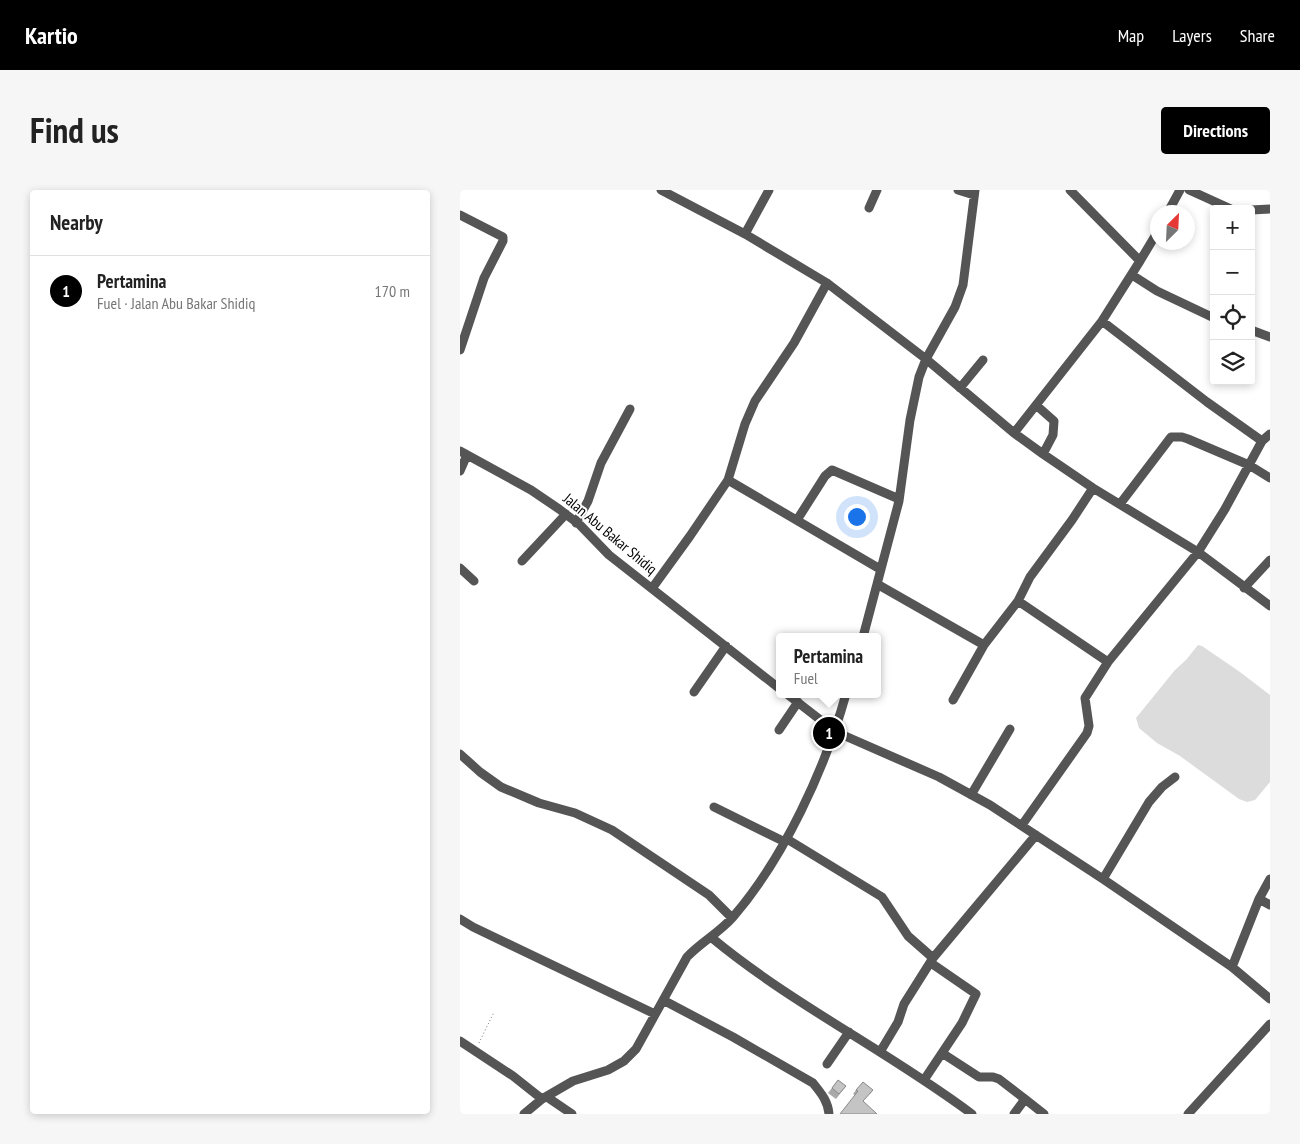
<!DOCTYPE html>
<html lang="en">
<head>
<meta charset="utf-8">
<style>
	:root { --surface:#fff; --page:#f6f6f6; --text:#222; --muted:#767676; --line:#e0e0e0; --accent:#000 }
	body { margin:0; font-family:"PT Sans Narrow",sans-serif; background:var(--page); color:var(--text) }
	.controls { position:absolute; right:15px; top:15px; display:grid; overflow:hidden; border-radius:5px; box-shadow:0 2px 8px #0003 }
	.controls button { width:45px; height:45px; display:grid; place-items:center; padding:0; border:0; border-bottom:1px solid var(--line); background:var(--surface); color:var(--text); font:25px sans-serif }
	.compass { position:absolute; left:690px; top:15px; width:45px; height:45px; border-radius:50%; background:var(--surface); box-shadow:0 2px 8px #0003; rotate:24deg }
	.you { position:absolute; left:396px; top:326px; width:18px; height:18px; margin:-12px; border:4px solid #fff; border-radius:50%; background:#1a73e8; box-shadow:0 0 0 8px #1a73e833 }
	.badge { display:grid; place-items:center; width:32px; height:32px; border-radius:50%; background:var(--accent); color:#fff; font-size:16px; font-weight:700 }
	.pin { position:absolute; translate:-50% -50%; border:2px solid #fff; box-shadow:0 1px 5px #0006 }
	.popup { position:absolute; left:316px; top:443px; width:105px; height:65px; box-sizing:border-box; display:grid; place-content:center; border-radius:5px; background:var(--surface); filter:drop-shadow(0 1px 4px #0005); font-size:16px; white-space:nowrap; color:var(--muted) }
	.popup b { font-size:19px; color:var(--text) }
	.popup::after { content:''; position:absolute; left:50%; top:100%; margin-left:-10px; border:10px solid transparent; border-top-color:var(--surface) }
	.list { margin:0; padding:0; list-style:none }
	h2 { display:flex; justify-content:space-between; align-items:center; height:65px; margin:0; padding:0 20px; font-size:21px }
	h2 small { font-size:16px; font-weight:400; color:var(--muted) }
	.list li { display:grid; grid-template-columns:32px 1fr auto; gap:15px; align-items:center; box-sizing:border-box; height:70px; padding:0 20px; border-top:1px solid var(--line) }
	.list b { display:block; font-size:19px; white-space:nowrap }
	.list p { margin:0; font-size:16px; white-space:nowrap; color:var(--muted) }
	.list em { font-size:16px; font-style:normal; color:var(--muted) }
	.icon { flex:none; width:28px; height:28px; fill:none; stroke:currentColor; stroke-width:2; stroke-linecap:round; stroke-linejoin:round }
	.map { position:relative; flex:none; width:810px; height:924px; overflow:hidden; border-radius:5px }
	header { display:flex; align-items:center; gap:30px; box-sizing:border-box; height:70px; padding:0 25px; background:var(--accent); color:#fff }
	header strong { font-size:24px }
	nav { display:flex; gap:28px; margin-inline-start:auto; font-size:18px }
	.intro { display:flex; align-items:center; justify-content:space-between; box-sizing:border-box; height:120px; padding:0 30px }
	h1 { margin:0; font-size:35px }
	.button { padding:12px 22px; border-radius:5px; background:var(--accent); color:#fff; font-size:18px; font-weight:700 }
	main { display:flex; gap:30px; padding:0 30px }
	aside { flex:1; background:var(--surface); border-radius:5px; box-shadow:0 2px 8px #0003 }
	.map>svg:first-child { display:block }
</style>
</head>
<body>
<header>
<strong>Kartio</strong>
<nav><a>Map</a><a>Layers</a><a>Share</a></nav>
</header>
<div class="intro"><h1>Find us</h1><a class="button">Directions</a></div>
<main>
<aside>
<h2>Nearby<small></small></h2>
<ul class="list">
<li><span class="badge">1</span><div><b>Pertamina</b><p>Fuel · Jalan Abu Bakar Shidiq</p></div><em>170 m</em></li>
</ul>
</aside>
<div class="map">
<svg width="810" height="924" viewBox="0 0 810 924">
	<rect width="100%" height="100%" fill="#fff"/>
	<path fill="#dcdcdc" d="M738 455 742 456 780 482 810 505V592L795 610 787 612 779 609 720 566 697 553 679 538 676 528 715 480 726 470Z"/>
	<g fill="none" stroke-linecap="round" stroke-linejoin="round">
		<path stroke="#777" stroke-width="1" stroke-dasharray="1 2.5" stroke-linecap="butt" d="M19 853 34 822"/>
		<path stroke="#555" stroke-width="9" d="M201 0 285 44 367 93 466 169 554 243 583 264 633 298 738 362 810 416
			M498 0 514 5
			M610 0 680 71
			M729 0 771 19
			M409 18 417 0
			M791 20 810 19
			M708 22 720 0
			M0 25 43 47V51L24 88 0 160
			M285 44 309 0
			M672 85 697 101 754 128
			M642 131 747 212 802 251
			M791 140 810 147
			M500 198 523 170
			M576 215 594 231 593 245 583 264
			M554 243 642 131 680 71 698 41
			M0 261 71 300 99 319 120 335 149 365 320 499
			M0 281 7 265
			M268 290 285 234 295 211 334 153 367 93
			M660 314 711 247H722L728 249 789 275 810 288
			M337 330 365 286 372 280 439 309
			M116 333 128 311 141 273 170 219
			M62 371 106 324
			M0 378 14 391
			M417 394 524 455
			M193 397 230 346 268 290 420 379
			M784 398 810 370
			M558 411 570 387 612 330 633 298
			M403 447 439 311 450 230 459 187 466 169 495 117 503 95 515 0
			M234 502 266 456
			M327 504 376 542 479 587 530 615 643 689 772 777 810 809
			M493 510 524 455 558 411 648 472 738 362 765 319 802 251 810 244
			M319 540 338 512
			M0 564 20 582 41 597 79 613 115 623 152 640 249 705 272 728
			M511 605 550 539
			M254 617 325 652
			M562 635 627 543 629 536 625 508 648 472
			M327 649 422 707 448 746 473 768 576 645
			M643 689 689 612 702 597 715 587
			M799 709 810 715
			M0 729 13 737 195 824
			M252 748C333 815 428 861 512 924
			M772 777 799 709 810 689
			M203 810 273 847 353 893C361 903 368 911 369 924
			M0 851 53 886 82 909
			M420 862 438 832 444 814 473 768
			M482 863 519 887H533L539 889 565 909
			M367 874 389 842
			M464 890 502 833 516 804 471 773
			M87 907 112 924
			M64 924 82 909 113 891 148 880 164 871 176 859 227 767C241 752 259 743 273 727 324 668 365 579 386 504
			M554 924 565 909 584 924
			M728 924 810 834"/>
	</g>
	<path fill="#a9a9a9" d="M378 890 386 896 376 909 368 903Z
		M396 900H413L410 904 395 905 393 904Z"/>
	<path fill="#c4c4c4" stroke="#898989" d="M378 890 386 896 379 904 372 898Z
		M403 892 413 900 403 911 417 924H380L398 901 396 900Z"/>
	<g text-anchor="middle" stroke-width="4" stroke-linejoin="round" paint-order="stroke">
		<g font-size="15" fill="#000" stroke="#fff">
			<text transform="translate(150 344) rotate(40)" y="5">Jalan Abu Bakar Shidiq</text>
		</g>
	</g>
</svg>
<div class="controls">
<button>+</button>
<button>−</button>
<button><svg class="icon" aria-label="locate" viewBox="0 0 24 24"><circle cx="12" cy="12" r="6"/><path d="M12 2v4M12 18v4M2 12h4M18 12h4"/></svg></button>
<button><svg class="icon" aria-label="layers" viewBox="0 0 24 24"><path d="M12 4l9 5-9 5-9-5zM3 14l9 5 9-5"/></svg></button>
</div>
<svg class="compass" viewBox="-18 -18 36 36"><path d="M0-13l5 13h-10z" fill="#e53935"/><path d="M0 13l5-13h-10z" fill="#767676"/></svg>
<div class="you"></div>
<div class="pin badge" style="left:369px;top:543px">1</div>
<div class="popup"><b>Pertamina</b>Fuel</div>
</div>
</main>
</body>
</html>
